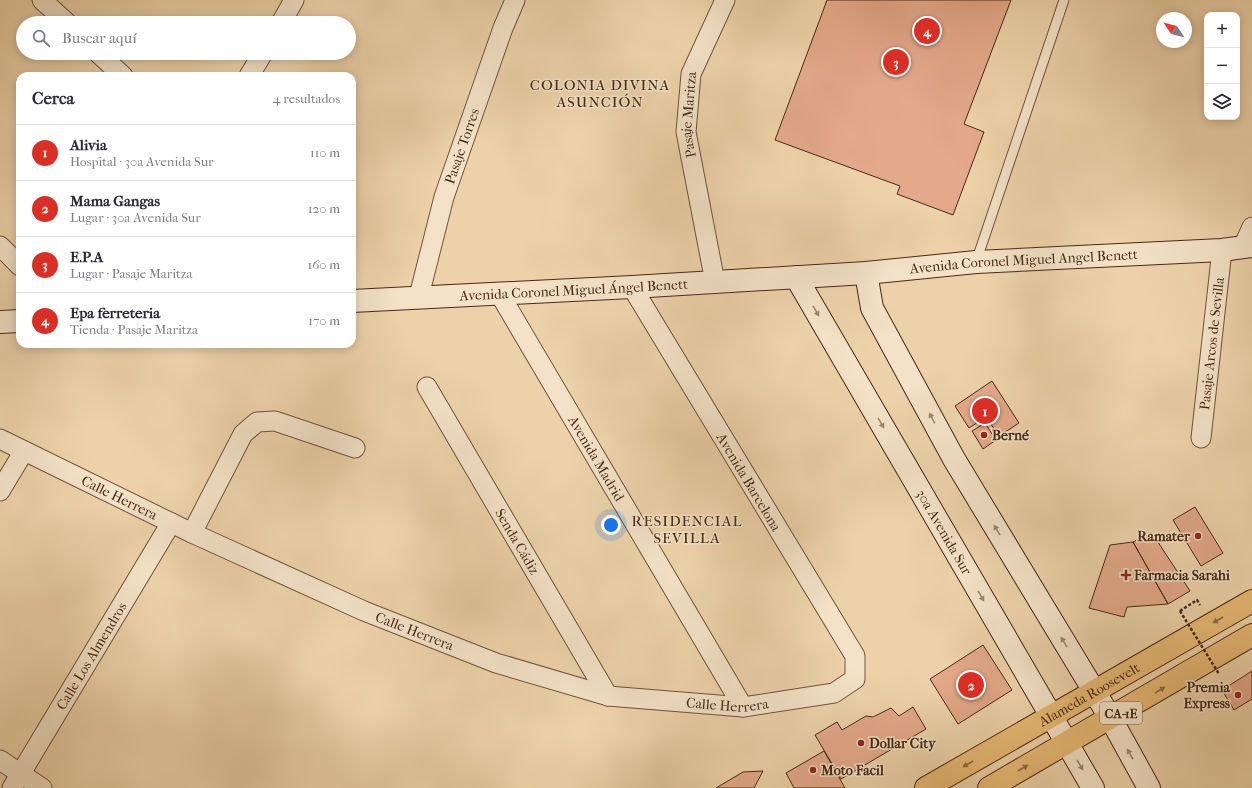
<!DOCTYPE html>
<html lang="es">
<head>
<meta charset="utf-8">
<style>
	:root { --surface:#fff; --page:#f7f7f7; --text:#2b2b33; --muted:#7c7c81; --line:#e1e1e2; --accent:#d93025 }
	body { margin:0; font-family:"IM FELL French Canon",serif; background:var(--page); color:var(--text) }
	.controls { position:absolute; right:12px; top:12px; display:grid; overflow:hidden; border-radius:8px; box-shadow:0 2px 10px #0003 }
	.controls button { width:36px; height:36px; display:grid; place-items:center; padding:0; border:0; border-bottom:1px solid var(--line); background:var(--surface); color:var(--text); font:20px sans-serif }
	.compass { position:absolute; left:1156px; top:12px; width:36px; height:36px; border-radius:50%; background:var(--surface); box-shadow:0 2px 10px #0003; rotate:305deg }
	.you { position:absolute; left:611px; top:525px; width:14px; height:14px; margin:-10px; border:3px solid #fff; border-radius:50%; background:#1a73e8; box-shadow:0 0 0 6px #1a73e833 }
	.badge { display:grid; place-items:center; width:26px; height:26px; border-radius:50%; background:var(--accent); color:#fff; font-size:13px; font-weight:700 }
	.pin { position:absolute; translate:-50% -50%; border:2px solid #fff; box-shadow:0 1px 4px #0006 }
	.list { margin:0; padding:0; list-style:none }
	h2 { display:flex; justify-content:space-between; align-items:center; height:52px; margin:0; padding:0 16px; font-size:17px }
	h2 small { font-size:13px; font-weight:400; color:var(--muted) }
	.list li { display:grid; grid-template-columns:26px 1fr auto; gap:12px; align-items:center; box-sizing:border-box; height:56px; padding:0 16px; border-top:1px solid var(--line) }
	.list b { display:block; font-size:15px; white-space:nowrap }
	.list p { margin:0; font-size:13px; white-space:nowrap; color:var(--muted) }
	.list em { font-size:13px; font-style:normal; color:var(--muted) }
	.icon { flex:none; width:22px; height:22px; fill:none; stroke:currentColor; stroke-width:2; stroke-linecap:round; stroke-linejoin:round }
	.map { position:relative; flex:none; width:1252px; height:788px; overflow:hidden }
	.search { position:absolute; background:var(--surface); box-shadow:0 2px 10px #0003; left:16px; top:16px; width:340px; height:44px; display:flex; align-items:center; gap:10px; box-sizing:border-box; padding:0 14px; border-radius:22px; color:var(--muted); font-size:15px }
	.panel { position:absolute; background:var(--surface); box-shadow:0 2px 10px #0003; left:16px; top:72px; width:340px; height:276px; border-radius:12px }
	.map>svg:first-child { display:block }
</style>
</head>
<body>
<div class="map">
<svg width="1252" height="788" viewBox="0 0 1252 788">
	<rect width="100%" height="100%" fill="#edd2a9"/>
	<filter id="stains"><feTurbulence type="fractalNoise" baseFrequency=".005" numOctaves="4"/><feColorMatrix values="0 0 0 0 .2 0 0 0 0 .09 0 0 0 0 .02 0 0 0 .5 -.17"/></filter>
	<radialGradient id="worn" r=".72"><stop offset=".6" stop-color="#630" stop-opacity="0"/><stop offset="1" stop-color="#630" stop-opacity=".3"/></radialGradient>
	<path fill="#e3a98a" stroke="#472a17" d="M827 0H1011L964 124 984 132 953 215 897 194 900 186 775 140Z
		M992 381 1019 423 999 436 986 417 969 428 955 406Z
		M985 423 996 440 983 449 972 431Z
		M1195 507 1223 553 1201 566 1173 520Z
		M1152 533 1190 591 1168 604 1133 542Z
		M1133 542 1168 604 1127 607 1124 617 1089 608 1110 545Z
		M983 645 1012 690 958 724 930 679Z
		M1252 671V699L1234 710 1222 690Z
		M913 707 926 729 841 779 815 735 837 722 842 730 866 716 873 717 891 708 899 716Z
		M824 751 845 788H794L786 773Z
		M763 771 754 788H716L743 772Z"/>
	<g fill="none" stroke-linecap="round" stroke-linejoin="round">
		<defs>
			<path id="lane" d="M976 262 1064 0"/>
			<g id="street">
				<path d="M42 0 67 23"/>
				<path d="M281 23 294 0"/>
				<path d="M98 53 123 76"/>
				<path d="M249 76 263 53"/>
				<path d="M0 246 20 266"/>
				<path d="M1243 247 1252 227"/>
				<path id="s1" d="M715 282 686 132 691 74 725 0"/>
				<path id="s2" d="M499 293 743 707"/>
				<path id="s3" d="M419 296 444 197 503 28 515 0"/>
				<path id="s4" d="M427 387 608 696"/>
				<path id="s5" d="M1201 438 1222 250"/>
				<path id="s6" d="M0 439 192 533 364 611 496 663 608 696 743 707 834 693 855 679V656L632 287"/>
				<path d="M0 491 24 451"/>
				<path d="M192 533 243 434 257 422 275 421 355 448"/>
				<path d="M0 760 42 788"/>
				<path id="s7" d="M12 788 171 523"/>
			</g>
			<g id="secondary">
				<path d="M866 273 872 308 954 459 1111 719 1149 788"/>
				<path id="s8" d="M796 277 1093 788"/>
				<path id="s9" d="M352 301 632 287 866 273 976 262 1222 250 1252 246"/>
				<path d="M0 322 20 321"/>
			</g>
			<g id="highway">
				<path id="s10" d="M926 788 1252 601"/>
				<path d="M989 788 1252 635"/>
			</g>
		</defs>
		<use href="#lane" stroke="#70543c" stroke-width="11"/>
		<use href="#street" stroke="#70543c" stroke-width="21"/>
		<use href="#secondary" stroke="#472a17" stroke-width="24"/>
		<use href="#highway" stroke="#472a17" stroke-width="24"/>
		<path stroke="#472a17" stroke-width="2.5" stroke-dasharray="3 2" stroke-linecap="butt" d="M1180 611 1197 600 1200 605"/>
		<use href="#lane" stroke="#f3e2c7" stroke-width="9"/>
		<use href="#street" stroke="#f3e2c7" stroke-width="19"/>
		<use href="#secondary" stroke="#f3e2c7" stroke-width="22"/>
		<use href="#highway" stroke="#e6b974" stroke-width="22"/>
		<path stroke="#472a17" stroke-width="2.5" stroke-dasharray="3 2" stroke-linecap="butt" d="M1180 611 1219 674"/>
	</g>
	<defs><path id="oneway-solid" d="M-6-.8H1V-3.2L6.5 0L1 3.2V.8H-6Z"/></defs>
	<g fill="#9d866f">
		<use href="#oneway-solid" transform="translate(816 311) rotate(60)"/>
		<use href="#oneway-solid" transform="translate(932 418) rotate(-118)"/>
		<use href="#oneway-solid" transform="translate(881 423) rotate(60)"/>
		<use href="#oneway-solid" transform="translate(997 530) rotate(-121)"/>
		<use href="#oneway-solid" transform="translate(981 596) rotate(60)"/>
		<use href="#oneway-solid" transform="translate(1064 642) rotate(-121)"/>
		<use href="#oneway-solid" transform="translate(1130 754) rotate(-119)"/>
		<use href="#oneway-solid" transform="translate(1080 765) rotate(60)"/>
	</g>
	<g fill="#8f6a41">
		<use href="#oneway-solid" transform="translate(1218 620) rotate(150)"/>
		<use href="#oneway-solid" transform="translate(1160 690) rotate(-30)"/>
		<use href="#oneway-solid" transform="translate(968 764) rotate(150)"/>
		<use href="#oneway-solid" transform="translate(1023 768) rotate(-30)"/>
	</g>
	<g fill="#8f2418" stroke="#f3e2c7" stroke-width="1.5">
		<circle cx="984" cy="435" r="4"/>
		<circle cx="1198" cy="536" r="4"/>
		<path d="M1124 569h4v4h4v4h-4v4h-4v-4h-4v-4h4z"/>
		<circle cx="1238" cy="695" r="4"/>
		<circle cx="861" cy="743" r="4"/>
		<circle cx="813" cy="770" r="4"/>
	</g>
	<g text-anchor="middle" stroke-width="3" stroke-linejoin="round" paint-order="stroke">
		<rect fill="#f3e2c7" stroke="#7b614c" stroke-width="1" x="1100" y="702" width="42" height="22" rx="3"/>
		<g font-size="13" font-weight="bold" fill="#472a17">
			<text x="1121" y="718">CA-1E</text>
		</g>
		<g font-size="14" fill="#472a17" stroke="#f3e2c7">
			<text dy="5" stroke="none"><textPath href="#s1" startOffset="170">Pasaje Maritza</textPath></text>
			<text dy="5" stroke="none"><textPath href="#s3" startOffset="156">Pasaje Torres</textPath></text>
			<text dy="5" stroke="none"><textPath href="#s9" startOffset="673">Avenida Coronel Miguel Angel Benett</textPath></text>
			<text dy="5" stroke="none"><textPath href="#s9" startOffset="222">Avenida Coronel Miguel Ángel Benett</textPath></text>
			<text dy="5" stroke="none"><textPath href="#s5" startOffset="95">Pasaje Arcos de Sevilla</textPath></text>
			<text dy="5" stroke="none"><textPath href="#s2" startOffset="192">Avenida Madrid</textPath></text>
			<text transform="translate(749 482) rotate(59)" y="5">Avenida Barcelona</text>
			<text dy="5" stroke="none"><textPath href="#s6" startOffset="133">Calle Herrera</textPath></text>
			<text dy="5" stroke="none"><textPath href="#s8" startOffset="295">30a Avenida Sur</textPath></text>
			<text dy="5" stroke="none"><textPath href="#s4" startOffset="179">Senda Cádiz</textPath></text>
			<text dy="5" stroke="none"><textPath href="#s6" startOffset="457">Calle Herrera</textPath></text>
			<text dy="5" stroke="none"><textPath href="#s7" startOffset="154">Calle Los Almendros</textPath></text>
			<text dy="5" stroke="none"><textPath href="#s10" startOffset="188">Alameda Roosevelt</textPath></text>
			<text dy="5" stroke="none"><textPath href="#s6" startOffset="781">Calle Herrera</textPath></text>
		</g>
		<g font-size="14" font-weight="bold" fill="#472a17" stroke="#f3e2c7" text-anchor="start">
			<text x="992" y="440">Berné</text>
			<text x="1190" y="541" text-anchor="end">Ramater</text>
			<text x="1134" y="580">Farmacia Sarahi</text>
			<text x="1230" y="692" text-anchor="end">Premia<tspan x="1230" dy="16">Express</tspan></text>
			<text x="869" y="748">Dollar City</text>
			<text x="821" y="775">Moto Facil</text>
		</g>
		<g font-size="15" letter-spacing="1" fill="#472a17" stroke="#f3e2c7">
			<text x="600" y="90">COLONIA DIVINA<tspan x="600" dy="17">ASUNCIÓN</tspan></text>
			<text x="687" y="526">RESIDENCIAL<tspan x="687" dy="17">SEVILLA</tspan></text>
		</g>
	</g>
	<rect width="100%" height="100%" filter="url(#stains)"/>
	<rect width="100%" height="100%" fill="url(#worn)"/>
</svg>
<div class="controls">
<button>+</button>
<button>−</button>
<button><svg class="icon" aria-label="layers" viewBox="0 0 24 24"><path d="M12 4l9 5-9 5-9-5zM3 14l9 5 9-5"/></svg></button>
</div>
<svg class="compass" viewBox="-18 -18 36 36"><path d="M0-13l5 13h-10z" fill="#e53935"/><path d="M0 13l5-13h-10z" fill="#7c7c81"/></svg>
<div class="you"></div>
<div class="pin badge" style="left:985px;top:411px">1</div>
<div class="pin badge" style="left:971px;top:685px">2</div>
<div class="pin badge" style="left:896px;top:62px">3</div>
<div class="pin badge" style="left:927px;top:31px">4</div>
<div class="search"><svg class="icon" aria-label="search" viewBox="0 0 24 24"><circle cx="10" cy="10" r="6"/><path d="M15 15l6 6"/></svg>Buscar aquí</div>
<section class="panel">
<h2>Cerca<small>4 resultados</small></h2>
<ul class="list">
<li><span class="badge">1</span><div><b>Alivia</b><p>Hospital · 30a Avenida Sur</p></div><em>110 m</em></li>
<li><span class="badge">2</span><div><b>Mama Gangas</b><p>Lugar · 30a Avenida Sur</p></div><em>120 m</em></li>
<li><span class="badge">3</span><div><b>E.P.A</b><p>Lugar · Pasaje Maritza</p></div><em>160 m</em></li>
<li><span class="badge">4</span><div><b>Epa ferreteria</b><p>Tienda · Pasaje Maritza</p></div><em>170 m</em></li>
</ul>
</section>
</div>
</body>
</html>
